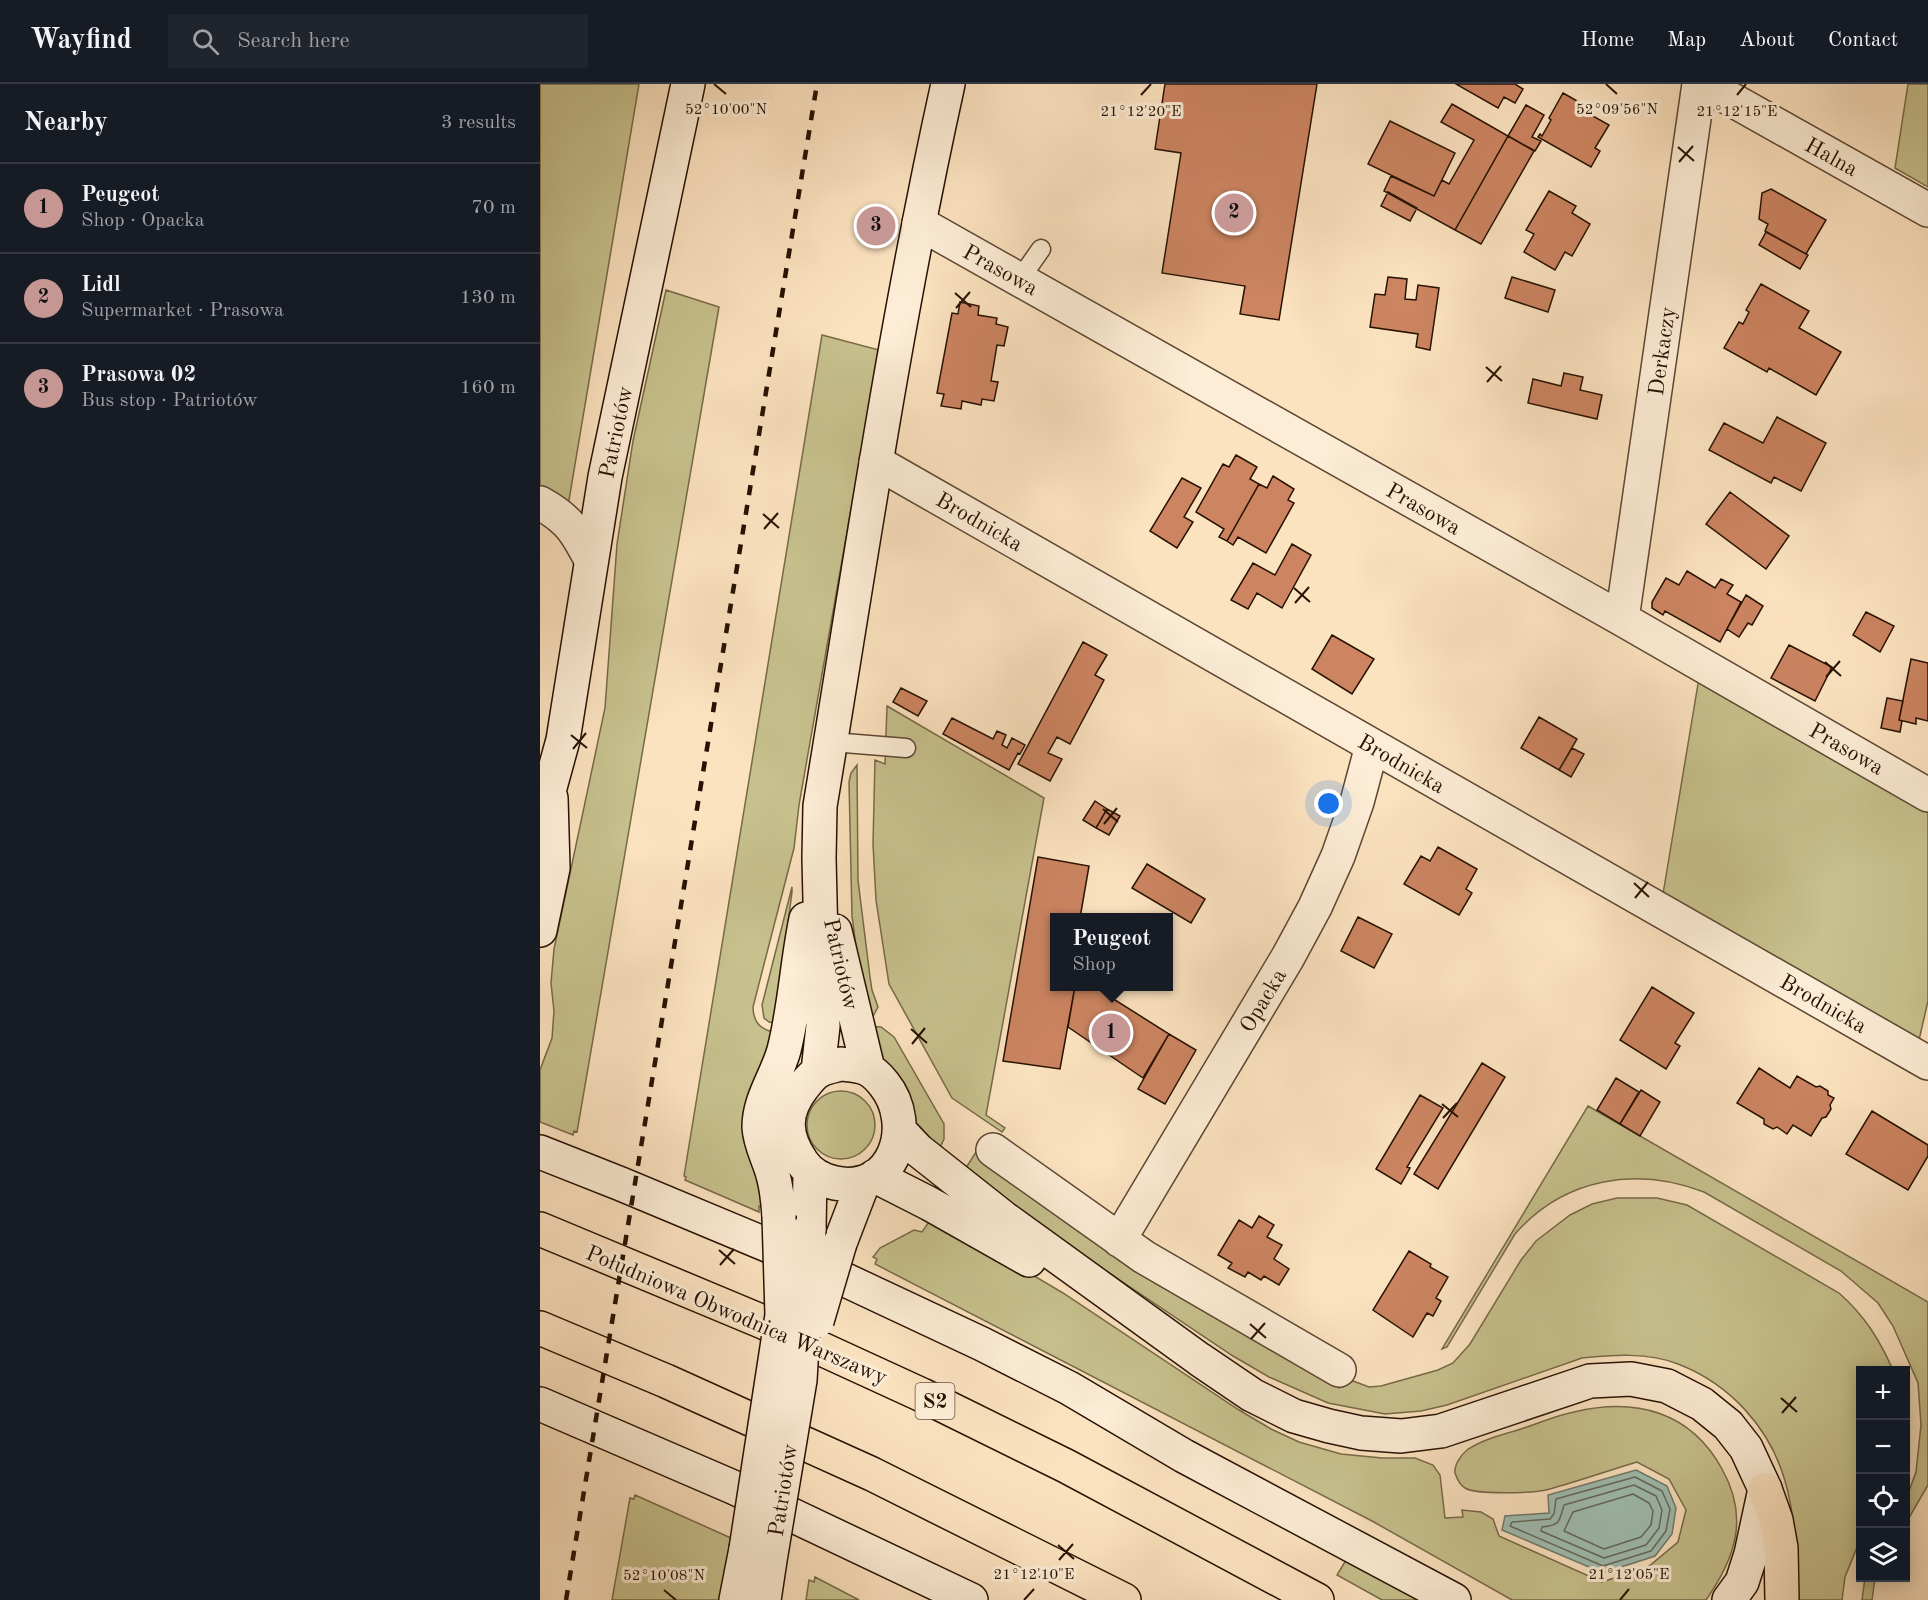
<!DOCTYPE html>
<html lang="en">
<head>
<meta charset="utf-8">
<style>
	:root { --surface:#171b24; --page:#20242c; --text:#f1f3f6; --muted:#9ea1a6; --line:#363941; --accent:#c59692 }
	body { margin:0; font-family:"Old Standard TT",serif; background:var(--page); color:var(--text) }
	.controls { position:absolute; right:18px; bottom:18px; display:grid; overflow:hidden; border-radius:0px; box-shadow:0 3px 15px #0003 }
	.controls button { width:54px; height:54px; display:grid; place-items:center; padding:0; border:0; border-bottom:2px solid var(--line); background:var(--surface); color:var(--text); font:30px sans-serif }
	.you { position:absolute; left:789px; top:720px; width:21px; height:21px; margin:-15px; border:4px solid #fff; border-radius:50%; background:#1a73e8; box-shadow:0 0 0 9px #1a73e833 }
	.badge { display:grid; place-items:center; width:39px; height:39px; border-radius:50%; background:var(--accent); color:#111; font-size:20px; font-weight:700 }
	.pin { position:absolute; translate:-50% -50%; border:3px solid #fff; box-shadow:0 2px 6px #0006 }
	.popup { position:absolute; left:510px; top:829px; width:123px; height:78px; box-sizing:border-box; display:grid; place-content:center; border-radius:0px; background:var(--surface); filter:drop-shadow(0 2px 4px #0005); font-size:20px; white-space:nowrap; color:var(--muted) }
	.popup b { font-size:22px; color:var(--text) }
	.popup::after { content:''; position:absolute; left:50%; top:100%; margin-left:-12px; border:12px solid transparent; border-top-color:var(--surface) }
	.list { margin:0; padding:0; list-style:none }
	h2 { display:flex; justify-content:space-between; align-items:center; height:78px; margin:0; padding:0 24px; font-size:26px }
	h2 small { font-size:20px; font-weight:400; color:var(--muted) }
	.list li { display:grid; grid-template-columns:39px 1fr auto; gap:18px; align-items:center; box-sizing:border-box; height:90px; padding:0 24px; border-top:2px solid var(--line) }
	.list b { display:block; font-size:22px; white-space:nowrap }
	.list p { margin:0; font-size:20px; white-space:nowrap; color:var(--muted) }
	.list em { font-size:20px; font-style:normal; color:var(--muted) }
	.icon { flex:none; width:33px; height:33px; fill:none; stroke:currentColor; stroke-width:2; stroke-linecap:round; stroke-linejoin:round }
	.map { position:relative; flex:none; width:1388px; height:1516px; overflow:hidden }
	header { display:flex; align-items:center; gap:36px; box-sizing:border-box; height:84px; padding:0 30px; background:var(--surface); border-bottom:2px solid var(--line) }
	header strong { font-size:28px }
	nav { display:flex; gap:33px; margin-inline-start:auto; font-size:21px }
	.search { width:420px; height:54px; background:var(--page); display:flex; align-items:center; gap:15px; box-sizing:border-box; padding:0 21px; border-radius:0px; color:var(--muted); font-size:22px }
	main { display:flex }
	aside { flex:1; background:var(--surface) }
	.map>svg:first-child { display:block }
</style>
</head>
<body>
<header>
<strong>Wayfind</strong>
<div class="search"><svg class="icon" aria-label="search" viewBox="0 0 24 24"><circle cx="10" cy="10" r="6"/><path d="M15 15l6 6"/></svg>Search here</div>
<nav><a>Home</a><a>Map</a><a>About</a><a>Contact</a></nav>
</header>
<main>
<aside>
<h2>Nearby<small>3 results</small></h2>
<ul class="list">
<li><span class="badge">1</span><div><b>Peugeot</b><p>Shop · Opacka</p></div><em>70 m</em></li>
<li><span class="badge">2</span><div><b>Lidl</b><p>Supermarket · Prasowa</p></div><em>130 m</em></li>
<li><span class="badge">3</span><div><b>Prasowa 02</b><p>Bus stop · Patriotów</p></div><em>160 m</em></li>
</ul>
</aside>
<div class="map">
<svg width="1388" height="1516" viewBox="0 0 1388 1516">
	<rect width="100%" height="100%" fill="#fce3c0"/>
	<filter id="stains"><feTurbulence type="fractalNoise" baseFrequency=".00333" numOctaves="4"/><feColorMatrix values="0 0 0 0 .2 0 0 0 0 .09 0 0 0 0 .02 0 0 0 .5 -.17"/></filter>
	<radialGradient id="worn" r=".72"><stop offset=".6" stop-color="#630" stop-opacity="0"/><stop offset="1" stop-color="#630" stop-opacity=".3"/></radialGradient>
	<path fill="#c7c18d" stroke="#776948" stroke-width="1.5" d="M0 0H99L28 422 0 406Z
		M1368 0H1388V103L1355 84Z
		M126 206 179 223 37 1048 34 1047 33 1051 0 1038V986L12 954 14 927 11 899 14 865 65 624 77 460 93 357Z
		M282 251 339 266 259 721 254 764 213 923C213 937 219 945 233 948L224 1124 219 1122V1128L145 1096 146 1093 144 1092Z
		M1159 594 1388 727V917L1379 956 1123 810Z
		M347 622 504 714 446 1031 465 1044 462 1048 412 1014 349 900 336 816 333 760 335 676 345 680Z
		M317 681 318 796 330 893 332 906 338 923 332 934 326 936 312 832 309 698 311 689Z
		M252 803V808L235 939 229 938 224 934 222 921Z
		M327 942 341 943 354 953 404 1040V1055L397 1070 381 1051 375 1036 343 979Z
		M267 1041a34 34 0 1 1 68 0a34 34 0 1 1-68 0Z
		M1048 1022 1388 1218V1401L1366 1439V1415L1376 1388 1381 1341 1378 1299 1353 1242 1338 1219 1301 1187 1164 1108C1096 1082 1024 1094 975 1150L907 1263 902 1265Z
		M444 1066 615 1194 799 1304 805 1294 829 1303 841 1302 898 1286 913 1279 930 1260 981 1176 996 1157 1030 1131 1052 1120 1077 1114H1117L1147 1121 1299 1209C1325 1232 1339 1255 1353 1286H1320V1456L1305 1493 1302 1516H1259C1257 1477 1256 1435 1245 1397 1230 1344 1190 1300 1138 1280 1108 1268 1072 1271 1042 1274L907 1321 881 1327 845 1330 788 1319 729 1293 693 1272 502 1144 424 1087 436 1068Z
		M393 1132 523 1209 699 1326 731 1345 759 1358 801 1370 842 1374H875L893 1381 900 1391 905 1434 923 1433 922 1426 941 1428 953 1435 959 1452 1062 1498 1108 1483 1138 1458 1146 1426 1129 1395 1097 1378C1067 1387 1036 1398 1006 1406 992 1409 936 1411 925 1404 920 1401 917 1395 915 1389 914 1381 921 1371 927 1366 944 1354 967 1350 987 1343 1002 1338 1018 1331 1034 1328 1096 1313 1151 1328 1182 1385 1209 1433 1196 1473 1166 1516H972L832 1437 335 1180 337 1175 333 1173 340 1164 374 1146 382 1148Z
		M95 1411 191 1454 186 1516H72L90 1414 94 1415Z
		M806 1476 879 1516H842L797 1491Z
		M275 1493 319 1516H266L269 1496 274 1498Z
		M1325 1494H1335L1332 1516H1322Z"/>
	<path fill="#9fbeb3" stroke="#6f796c" stroke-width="1.5" d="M1096 1386 1127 1402 1136 1424 1132 1450 1115 1472 1063 1489 962 1446 965 1432 1009 1429 1008 1411Z"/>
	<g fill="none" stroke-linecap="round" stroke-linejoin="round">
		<path stroke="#63685a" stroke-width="1.5" d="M1095 1393 1122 1407 1130 1425 1126 1447 1111 1467 1063 1482 970 1442 972 1438 1010 1435 1014 1430 1016 1415Z
			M1094 1401 1116 1412 1122 1426 1119 1444 1106 1461 1064 1474 1001 1447 1002 1443C1022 1441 1019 1436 1024 1421Z
			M1093 1410 1109 1419 1113 1427 1111 1441 1101 1453 1064 1465 1024 1447 1033 1428Z"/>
	</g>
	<path fill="#cc8461" stroke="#271102" stroke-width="1.5" d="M625 0H777L739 236 700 230 705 202 622 189 641 69 615 65Z
		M916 0H975L983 5 975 19 964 13 958 24Z
		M1023 9 1053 26 1051 31 1069 41 1055 64 1060 67 1051 83 998 53 1000 50 1002 52 1011 36 1009 34Z
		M912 20 968 52 915 146 844 107 851 92 894 112 902 96 909 100 934 56 901 38Z
		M986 21 1004 31 992 53 1001 57 995 67 968 52Z
		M850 37 915 69 894 112 828 80Z
		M968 52 994 67 941 160 915 146Z
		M1231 105 1286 136 1266 170 1225 147 1228 140 1219 135 1222 109Z
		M1009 107 1036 122 1032 129 1050 140 1032 172 1025 168 1015 186 984 168 994 150 986 146Z
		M848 108 877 124 870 137 841 122Z
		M1226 148 1268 171 1260 185 1219 161Z
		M848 193 867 195 865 215 876 216 878 201 899 204 890 266 876 263 878 250 830 243 835 210 845 211Z
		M972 193 1015 206 1008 228 965 214Z
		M1221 200 1269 227 1259 244 1301 268 1276 311 1229 284 1227 288 1184 264 1199 238 1203 240 1209 228 1206 226Z
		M420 218 439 222 438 231 457 234 456 240 468 243 464 262 457 261 451 297 458 298 454 317 442 315 441 321 422 317 421 325 401 322 404 310 397 309 412 229 418 230Z
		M1024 289 1043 293 1040 306 1062 311 1057 335 988 319 993 295 1021 302Z
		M1237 333 1286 359 1261 407 1234 393 1231 399 1169 366 1184 339 1223 359Z
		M696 371 717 383 710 395 719 400 687 457 679 453 684 445 656 428 683 380 689 383Z
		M733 392 754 405 748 416 754 419 726 469 698 453 693 461 687 457 719 400 727 404Z
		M642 394 661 404 644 433 653 438 637 464 610 447Z
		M1190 408 1249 452 1226 485 1166 440Z
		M752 460 771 471 742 524 717 509 708 525 691 516 713 479 735 491Z
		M1147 487 1175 504 1181 495 1193 501 1187 510 1201 518 1180 558 1125 527 1123 531 1112 524V518L1126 494 1139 501Z
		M1206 511 1223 522 1212 541 1208 539 1199 553 1187 545Z
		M1326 528 1354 542 1340 568 1313 551Z
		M792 551 834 575 812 610 772 585Z
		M543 558 567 571 555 591 564 596 530 660 517 653 508 669 522 675 510 697 478 680Z
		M1249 561 1292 583 1275 617 1231 594Z
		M1371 575 1388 579V637L1376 634V640L1359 636Z
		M361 604 387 617 378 632 353 618Z
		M1347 614 1363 617 1359 636 1362 637 1360 648 1341 644Z
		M999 633 1037 655 1019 686 981 664Z
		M412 634 453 655 457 647 466 651 462 661 467 664 472 654 485 661 480 670 478 669 469 686 403 650Z
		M1032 664 1044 670 1031 693 1019 686Z
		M555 717 567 725 556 744 543 736Z
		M567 725 580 732 569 751 556 744Z
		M898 763 937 785 926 805 932 809 919 831 864 800 881 772 890 777Z
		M498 773 549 782 540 834H514V902H535L520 985 463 977Z
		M607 780 665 815 651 839 592 804Z
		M818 833 852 850 834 884 801 867Z
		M535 902H553L629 950 603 994 528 943Z
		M1112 903 1154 929 1135 959 1140 962 1126 985 1080 956Z
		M629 950 656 966 625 1020 598 1005Z
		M942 979 965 993 898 1105 874 1090Z
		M1219 984 1250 1004 1257 992 1276 1003 1280 1002 1288 1007V1011L1294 1014 1290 1021 1291 1025 1286 1033 1282 1034 1271 1052 1253 1041 1247 1050 1237 1043 1233 1045 1224 1040V1035L1197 1019Z
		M1076 994 1099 1008 1080 1040 1057 1026Z
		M1101 1006 1120 1018 1100 1052 1080 1040Z
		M880 1011 903 1024 867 1083 870 1084 861 1100 836 1085Z
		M1332 1027 1388 1061V1072L1368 1106 1306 1070Z
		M719 1132 734 1141 727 1153 742 1161 734 1175 749 1185 739 1201 724 1192 721 1196 708 1188 705 1193 688 1184 692 1179 678 1171 699 1136 712 1144Z
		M869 1167 891 1180 890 1183 908 1193 896 1214 901 1217 893 1232 887 1229 873 1253 833 1226Z"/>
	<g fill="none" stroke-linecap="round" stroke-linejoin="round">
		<defs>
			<path id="service" d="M480 195 501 165
				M292 658 366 664"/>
			<path id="minor" d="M1164 0 1388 126
				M379 139 1082 535 1388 711
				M336 378 1388 979
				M0 419C29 435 36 447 51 476
				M1082 535 1159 0
				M453 1066 604 1173 799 1286
				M579 1156 748 873 775 823 798 772 817 718 832 662"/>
			<path id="secondary" d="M0 740 23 656 65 393 148 0
				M0 846 13 784 11 714
				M295 847 328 985
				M301 980C309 981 319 981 327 985 334 988 340 995 344 1000 377 1041 354 1111 295 1099 281 1096 270 1090 262 1078 244 1051 243 1029 263 1003 267 998 273 990 279 987 285 983 294 982 301 980Z
				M278 987 283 942 279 774 280 722C320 481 355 239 408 0
				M360 1047 378 1066 464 1134 659 1275 712 1311 754 1332 789 1342 821 1349 861 1352 901 1347 1050 1297 1091 1295 1127 1302 1162 1320 1188 1341 1206 1364 1225 1405 1211 1470 1202 1498 1189 1516
				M0 1068 81 1100 263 1176 442 1260 529 1304 644 1372 914 1516
				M335 1092 390 1120 489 1176
				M239 1132C238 1118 237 1105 233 1091 229 1075 220 1061 219 1043 219 1015 237 992 244 966 255 923 257 878 266 835
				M269 1146 270 1089
				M300 1159 323 1099
				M0 1320 195 1404 431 1516
				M196 1516 206 1465
				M224 1516 230 1476"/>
			<path id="motorway" d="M0 1145 223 1238 382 1311 526 1382 777 1516
				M0 1244 126 1297 332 1390 584 1516
				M1225 1405 1236 1436 1241 1464 1242 1516"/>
		</defs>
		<use href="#service" stroke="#5c4632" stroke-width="21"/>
		<use href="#minor" stroke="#5c4632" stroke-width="36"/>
		<use href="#secondary" stroke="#271102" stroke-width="36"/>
		<use href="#motorway" stroke="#271102" stroke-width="36"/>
		<use href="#service" stroke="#fdedd6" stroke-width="18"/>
		<use href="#minor" stroke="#fdedd6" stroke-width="33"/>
		<use href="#secondary" stroke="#fdedd6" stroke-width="33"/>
		<use href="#motorway" stroke="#fce3c0" stroke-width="33"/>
		<path stroke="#271102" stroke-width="4.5" stroke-dasharray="10 10" stroke-linecap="butt" d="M26 1516 277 0"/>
		<defs>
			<path id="secondary-bridge" d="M277 1237 300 1159
				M206 1465 242 1231 239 1132
				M230 1476 260 1296 269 1146"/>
		</defs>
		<use href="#secondary-bridge" stroke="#271102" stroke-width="36" stroke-linecap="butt"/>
		<use href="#secondary-bridge" stroke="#fdedd6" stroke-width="33"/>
	</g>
	<path fill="none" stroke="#271102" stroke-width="2" d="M174 0 186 10M1066 0 1077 10M601 11 611 0M1197 11 1206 0M1138 63 1154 77M1139 78 1153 62M415 209 431 223M416 224 430 208M946 283 962 297M947 298 961 282M223 430 239 444M224 445 238 429M754 504 770 518M755 519 769 503M1285 578 1301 592M1286 593 1300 577M31 651 47 664M33 665 46 649M563 725 578 738M564 740 577 724M1094 799 1109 813M1095 814 1108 798M371 945 387 959M372 960 385 944M902 1020 918 1033M903 1034 917 1019M179 1166 195 1180M180 1181 194 1165M710 1240 726 1254M711 1255 725 1239M1241 1314 1257 1328M1242 1329 1256 1313M518 1461 534 1475M519 1476 533 1460M124 1506 136 1516M484 1516 494 1505M1080 1516 1089 1505"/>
	<g text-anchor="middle" stroke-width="6" stroke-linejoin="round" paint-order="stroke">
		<rect fill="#fdedd6" stroke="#675342" stroke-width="1.5" x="375.5" y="1299" width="39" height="36" rx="4.5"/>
		<g font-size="21" font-weight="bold" fill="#271102">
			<text x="395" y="1324">S2</text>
		</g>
		<g font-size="22" fill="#271102" stroke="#fdedd6">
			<text transform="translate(1292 72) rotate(29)" y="8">Halna</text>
			<text transform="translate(461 185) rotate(29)" y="8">Prasowa</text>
			<text transform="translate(1121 267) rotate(-82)" y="8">Derkaczy</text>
			<text transform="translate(75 348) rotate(-78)" y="8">Patriotów</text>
			<text transform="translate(884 424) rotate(30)" y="8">Prasowa</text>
			<text transform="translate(440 437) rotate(30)" y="8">Brodnicka</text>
			<text transform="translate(1307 664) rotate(30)" y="8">Prasowa</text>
			<text transform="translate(862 679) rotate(30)" y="8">Brodnicka</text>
			<text transform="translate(302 880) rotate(77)" y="8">Patriotów</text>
			<text transform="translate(722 916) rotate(-59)" y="8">Opacka</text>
			<text transform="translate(1284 919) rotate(30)" y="8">Brodnicka</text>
			<text transform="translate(197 1230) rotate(23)" y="8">Południowa Obwodnica Warszawy</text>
			<text transform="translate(242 1406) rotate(-81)" y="8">Patriotów</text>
		</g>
	</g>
	<g font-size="15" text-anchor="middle" fill="#271102" stroke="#fdedd6" stroke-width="6" stroke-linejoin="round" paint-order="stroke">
		<text x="186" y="30">52°10'00"N</text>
		<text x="1077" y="30">52°09'56"N</text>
		<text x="601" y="32">21°12'20"E</text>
		<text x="1197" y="32">21°12'15"E</text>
		<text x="494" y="1495">21°12'10"E</text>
		<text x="1089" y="1495">21°12'05"E</text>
		<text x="124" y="1496">52°10'08"N</text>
	</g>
	<rect width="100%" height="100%" filter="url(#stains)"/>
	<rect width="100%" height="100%" fill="url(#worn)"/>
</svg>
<div class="controls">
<button>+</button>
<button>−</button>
<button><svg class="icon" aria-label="locate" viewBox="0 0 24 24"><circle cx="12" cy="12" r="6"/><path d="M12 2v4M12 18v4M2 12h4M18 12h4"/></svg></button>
<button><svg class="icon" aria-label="layers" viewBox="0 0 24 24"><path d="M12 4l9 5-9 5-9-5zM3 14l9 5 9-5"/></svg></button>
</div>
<div class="you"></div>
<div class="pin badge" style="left:571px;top:949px">1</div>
<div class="popup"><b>Peugeot</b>Shop</div>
<div class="pin badge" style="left:694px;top:129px">2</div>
<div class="pin badge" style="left:336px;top:142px">3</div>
</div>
</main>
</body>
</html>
